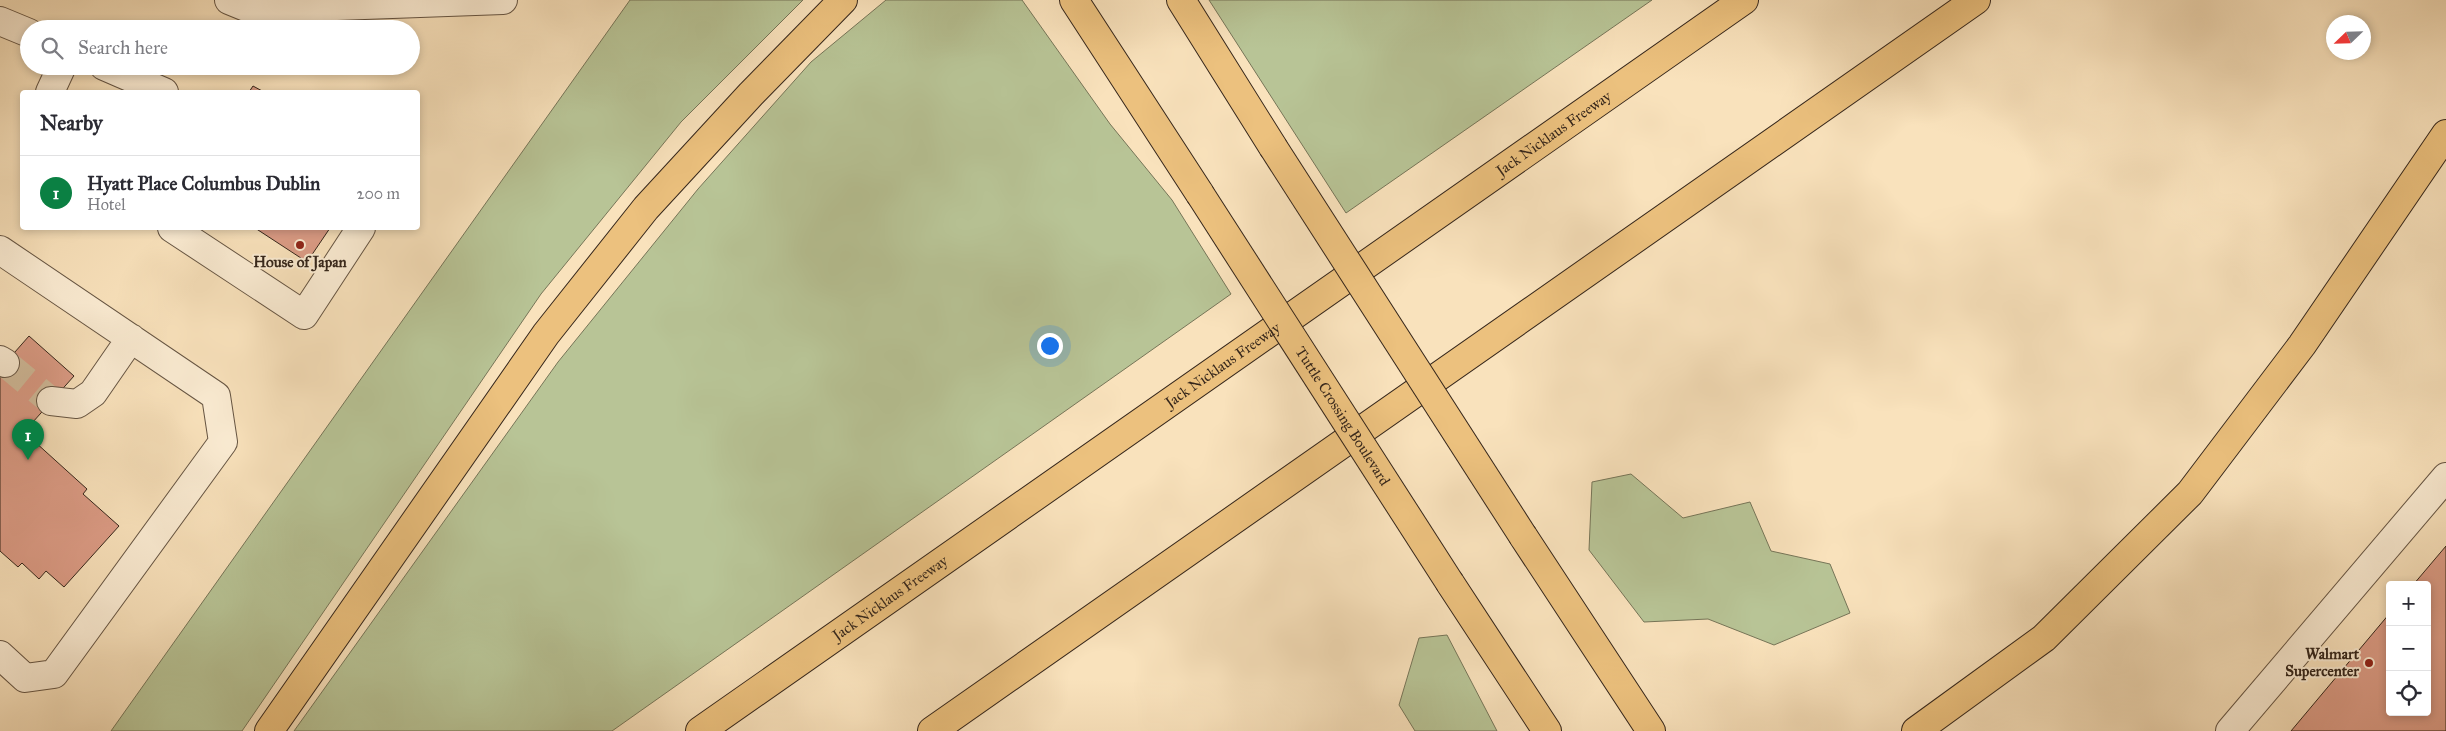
<!DOCTYPE html>
<html lang="en">
<head>
<meta charset="utf-8">
<style>
	:root { --surface:#fff; --page:#f2f2f3; --text:#2b2b33; --muted:#7c7c81; --line:#e1e1e2; --accent:#0b8043 }
	body { margin:0; font-family:"IM FELL Great Primer",serif; background:var(--page); color:var(--text) }
	.controls { position:absolute; right:15px; bottom:15px; display:grid; overflow:hidden; border-radius:5px; box-shadow:0 2px 8px #0003 }
	.controls button { width:45px; height:45px; display:grid; place-items:center; padding:0; border:0; border-bottom:1px solid var(--line); background:var(--surface); color:var(--text); font:25px sans-serif }
	.compass { position:absolute; left:2326px; top:15px; width:45px; height:45px; border-radius:50%; background:var(--surface); box-shadow:0 2px 8px #0003; rotate:247deg }
	.you { position:absolute; left:1049px; top:345px; width:18px; height:18px; margin:-12px; border:4px solid #fff; border-radius:50%; background:#1a73e8; box-shadow:0 0 0 8px #1a73e833 }
	.badge { display:grid; place-items:center; width:32px; height:32px; border-radius:50%; background:var(--accent); color:#fff; font-size:16px; font-weight:700 }
	.pin { position:absolute; translate:-50% -41px; filter:drop-shadow(0 1px 2px #0008) }
	.pin::after { content:''; position:absolute; top:26px; width:18px; height:15px; background:inherit; clip-path:polygon(0 0,100% 0,50% 100%) }
	.list { margin:0; padding:0; list-style:none }
	h2 { display:flex; justify-content:space-between; align-items:center; height:65px; margin:0; padding:0 20px; font-size:21px }
	h2 small { font-size:16px; font-weight:400; color:var(--muted) }
	.list li { display:grid; grid-template-columns:32px 1fr auto; gap:15px; align-items:center; box-sizing:border-box; height:75px; padding:0 20px; border-top:1px solid var(--line) }
	.list b { display:block; font-size:19px; white-space:nowrap }
	.list p { margin:0; font-size:16px; white-space:nowrap; color:var(--muted) }
	.list em { font-size:16px; font-style:normal; color:var(--muted) }
	.icon { flex:none; width:28px; height:28px; fill:none; stroke:currentColor; stroke-width:2; stroke-linecap:round; stroke-linejoin:round }
	.map { position:relative; flex:none; width:2446px; height:731px; overflow:hidden }
	.search { position:absolute; background:var(--surface); box-shadow:0 2px 8px #0003; left:20px; top:20px; width:400px; height:55px; display:flex; align-items:center; gap:12px; box-sizing:border-box; padding:0 18px; border-radius:28px; color:var(--muted); font-size:19px }
	.panel { position:absolute; background:var(--surface); box-shadow:0 2px 8px #0003; left:20px; top:90px; width:400px; height:140px; border-radius:5px }
	.map>svg:first-child { display:block }
</style>
</head>
<body>
<div class="map">
<svg width="2446" height="731" viewBox="0 0 2446 731">
	<rect width="100%" height="100%" fill="#f9e2bc"/>
	<filter id="stains"><feTurbulence type="fractalNoise" baseFrequency=".004" numOctaves="4"/><feColorMatrix values="0 0 0 0 .2 0 0 0 0 .09 0 0 0 0 .02 0 0 0 .5 -.17"/></filter>
	<radialGradient id="worn" r=".72"><stop offset=".6" stop-color="#630" stop-opacity="0"/><stop offset="1" stop-color="#630" stop-opacity=".3"/></radialGradient>
	<path fill="#b8c496" stroke="#767558" d="M630 0H803L681 122 541 294 242 731H111Z
		M886 0H1022L1110 124 1172 200 1231 294 612 731H294L558 362 698 189 811 62Z
		M1209 0H1652L1346 213Z
		M1631 474 1683 518 1750 502 1771 551 1830 564 1850 613 1774 645 1708 619 1644 622 1589 550 1592 482Z
		M1447 635 1497 731H1415L1399 705 1419 638Z"/>
	<path fill="#dc9c86" stroke="#35261b" d="M253 86 264 92H249Z
		M255 228H330L307 262Z
		M29 336 74 376 24 432 87 489 83 494 119 526 64 587 46 571 39 579 22 563 18 567 0 551V369Z
		M2446 546V731H2291L2390 613V712H2427V585H2413Z"/>
	<g fill="none" stroke-linecap="round" stroke-linejoin="round">
		<path stroke="#d2bc9c" stroke-width="28" stroke-dasharray="28 14" stroke-linecap="butt" d="M5 363 51 401"/>
		<defs>
			<path id="minor" d="M229 0 251 9 503 0
				M0 21 29 33
				M104 66 164 92
				M50 92 62 66
				M172 228 304 315 361 228
				M0 250 216 396 223 442 54 674 25 678 0 655
				M0 360 5 363
				M51 401 77 404 93 393 131 338
				M2230 731 2446 477"/>
			<path id="major" d="M1074 0 1200 194
				M1181 0 1273 147
				M1523 536 1651 731
				M1450 583 1547 731"/>
			<g id="highway">
				<path d="M269 731 546 334 646 208 751 94 843 0"/>
				<path id="s1" d="M700 731 1744 0"/>
				<path d="M932 731 1976 0"/>
				<path d="M1916 731 2044 638 2190 493 2302 345 2446 134"/>
			</g>
		</defs>
		<use href="#minor" stroke="#665543" stroke-width="30"/>
		<use href="#major" stroke="#35261b" stroke-width="30"/>
		<use href="#highway" stroke="#35261b" stroke-width="30"/>
		<use href="#minor" stroke="#fbecd3" stroke-width="28"/>
		<use href="#major" stroke="#ecc17e" stroke-width="28"/>
		<use href="#highway" stroke="#ecc17e" stroke-width="28"/>
		<defs>
			<g id="major-bridge">
				<path d="M1273 147 1523 536"/>
				<path id="s2" d="M1200 194 1450 583"/>
			</g>
		</defs>
		<use href="#major-bridge" stroke="#35261b" stroke-width="30" stroke-linecap="butt"/>
		<use href="#major-bridge" stroke="#ecc17e" stroke-width="28"/>
	</g>
	<g fill="#8f2418" stroke="#fbecd3" stroke-width="2">
		<circle cx="300" cy="245" r="5"/>
		<circle cx="2369" cy="663" r="5"/>
	</g>
	<g text-anchor="middle" stroke-width="4" stroke-linejoin="round" paint-order="stroke">
		<g font-size="15" fill="#35261b" stroke="#fbecd3">
			<text dy="5" stroke="none"><textPath href="#s1" startOffset="1042">Jack Nicklaus Freeway</textPath></text>
			<text dy="5" stroke="none"><textPath href="#s1" startOffset="638">Jack Nicklaus Freeway</textPath></text>
			<text dy="5" stroke="none"><textPath href="#s2" startOffset="264">Tuttle Crossing Boulevard</textPath></text>
			<text dy="5" stroke="none"><textPath href="#s1" startOffset="232">Jack Nicklaus Freeway</textPath></text>
		</g>
		<g font-size="15" font-weight="bold" fill="#35261b" stroke="#fbecd3">
			<text x="300" y="267">House of Japan</text>
			<text x="2359" y="659" text-anchor="end">Walmart<tspan x="2359" dy="17">Supercenter</tspan></text>
		</g>
	</g>
	<rect width="100%" height="100%" filter="url(#stains)"/>
	<rect width="100%" height="100%" fill="url(#worn)"/>
</svg>
<div class="controls">
<button>+</button>
<button>−</button>
<button><svg class="icon" aria-label="locate" viewBox="0 0 24 24"><circle cx="12" cy="12" r="6"/><path d="M12 2v4M12 18v4M2 12h4M18 12h4"/></svg></button>
</div>
<svg class="compass" viewBox="-18 -18 36 36"><path d="M0-13l5 13h-10z" fill="#e53935"/><path d="M0 13l5-13h-10z" fill="#7c7c81"/></svg>
<div class="you"></div>
<div class="pin badge" style="left:28px;top:460px">1</div>
<div class="search"><svg class="icon" aria-label="search" viewBox="0 0 24 24"><circle cx="10" cy="10" r="6"/><path d="M15 15l6 6"/></svg>Search here</div>
<section class="panel">
<h2>Nearby<small></small></h2>
<ul class="list">
<li><span class="badge">1</span><div><b>Hyatt Place Columbus Dublin</b><p>Hotel</p></div><em>200 m</em></li>
</ul>
</section>
</div>
</body>
</html>
